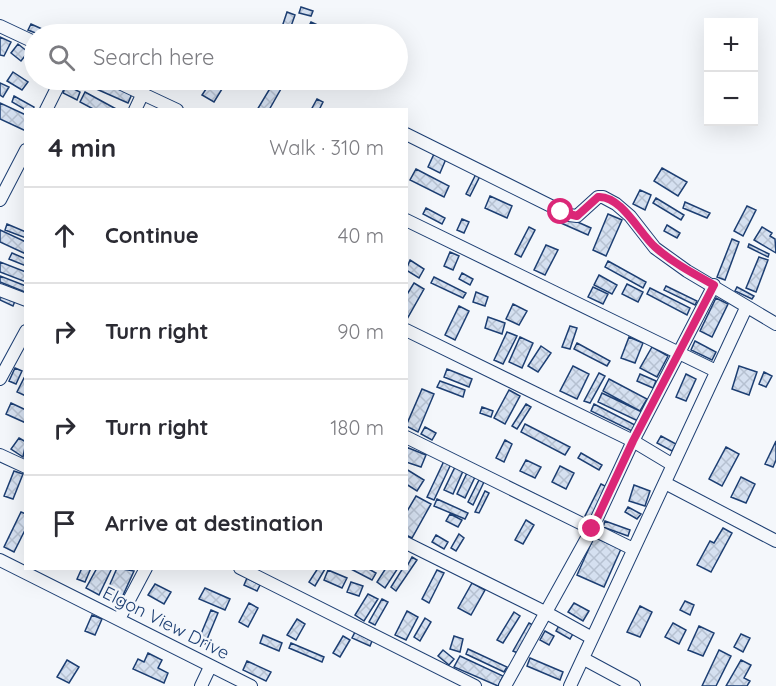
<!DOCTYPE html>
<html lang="en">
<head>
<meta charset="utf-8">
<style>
	:root { --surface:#fff; --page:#f7f7f7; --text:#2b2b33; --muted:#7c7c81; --line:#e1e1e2 }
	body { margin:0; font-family:Quicksand,sans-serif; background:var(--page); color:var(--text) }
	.controls { position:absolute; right:18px; top:18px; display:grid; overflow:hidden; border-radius:0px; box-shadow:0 6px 24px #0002 }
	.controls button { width:54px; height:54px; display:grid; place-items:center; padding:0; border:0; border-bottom:2px solid var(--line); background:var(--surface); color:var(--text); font:30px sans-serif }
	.stop { position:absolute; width:18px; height:18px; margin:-14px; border:4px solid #db2777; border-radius:50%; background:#fff }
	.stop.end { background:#db2777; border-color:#fff; box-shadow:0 2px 6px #0008 }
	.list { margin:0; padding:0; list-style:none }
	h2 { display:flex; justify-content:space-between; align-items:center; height:78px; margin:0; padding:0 24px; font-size:26px }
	h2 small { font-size:20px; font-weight:400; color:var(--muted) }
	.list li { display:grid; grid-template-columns:39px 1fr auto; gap:18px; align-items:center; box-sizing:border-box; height:96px; padding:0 24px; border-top:2px solid var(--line) }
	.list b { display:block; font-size:22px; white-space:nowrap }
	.list em { font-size:20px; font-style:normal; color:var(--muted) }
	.icon { flex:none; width:33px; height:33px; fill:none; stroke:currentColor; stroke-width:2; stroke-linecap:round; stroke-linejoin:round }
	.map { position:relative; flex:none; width:776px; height:686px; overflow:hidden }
	.search { position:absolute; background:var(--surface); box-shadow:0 6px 24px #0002; left:24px; top:24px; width:384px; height:66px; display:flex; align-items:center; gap:15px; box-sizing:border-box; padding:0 21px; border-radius:33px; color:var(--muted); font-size:22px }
	.panel { position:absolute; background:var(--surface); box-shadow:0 6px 24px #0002; left:24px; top:108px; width:384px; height:462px; border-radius:0px }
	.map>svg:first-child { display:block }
</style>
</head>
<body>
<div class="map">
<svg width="776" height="686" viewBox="0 0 776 686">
	<defs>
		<pattern id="building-cross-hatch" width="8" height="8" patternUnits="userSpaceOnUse" patternTransform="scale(1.5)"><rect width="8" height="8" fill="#d5e0f0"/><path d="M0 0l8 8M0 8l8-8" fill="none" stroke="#b6c1d1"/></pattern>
	</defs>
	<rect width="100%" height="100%" fill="#f4f7fb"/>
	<path fill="url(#building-cross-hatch)" stroke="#1d3f73" stroke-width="1.5" d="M301 7 313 11 311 16 299 13Z
		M287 12 295 15 289 32 281 30Z
		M311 22 320 26 315 34H305Z
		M31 24 53 34H38L28 30Z
		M73 27 87 34H69Z
		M0 37 11 42 4 56 0 55Z
		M18 44 28 52 21 61 11 53Z
		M13 72 28 82 22 90 7 81Z
		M76 80H100L132 94 128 103Z
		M146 80H166L162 87Z
		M212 80 227 81 214 102 202 95Z
		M275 80H286L269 110H257Z
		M0 83 9 87 3 97 0 95Z
		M66 85 80 92 77 100 63 93Z
		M85 92 118 110H95L80 102Z
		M14 96 34 107 33 110H26L12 102Z
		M317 99 323 102 319 110H311Z
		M0 103 26 115V131L0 119Z
		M434 154 446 159 440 173 428 167Z
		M662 168 687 182 678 196 654 181Z
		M416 169 449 186 444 197 410 180Z
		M476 174 480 176 470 196 466 194Z
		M640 190 651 195 645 210 633 204Z
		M490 196 512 206 507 218 485 208Z
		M656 198 684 215 681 220 653 203Z
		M685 202 710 213 707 218 683 208Z
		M747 206 756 210 743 236 734 231Z
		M426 208 445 218 442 224 423 214Z
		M608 214 622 220 606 256 593 250Z
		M564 216 591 228 588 235 561 223Z
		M462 219 469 222 464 233 457 230Z
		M7 224 26 232V238L5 230Z
		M667 225 680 233 677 238 664 231Z
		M529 227 535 230 521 257 515 254Z
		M762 227 772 233 770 236 775 239 776 253 754 240Z
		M0 230 26 242V254L0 242Z
		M732 239 739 242 725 280 717 277Z
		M749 244 769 254 768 257 748 247Z
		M546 245 558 250 545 275 534 270Z
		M450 252 459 256 453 270 444 266Z
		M12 253 26 259V266L9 259Z
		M759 257 768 260 756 292 746 288Z
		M410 260 424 269 419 278 406 270Z
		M608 261 646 282 643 288 605 267Z
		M0 262 26 272V282L0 272Z
		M462 273 473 279 470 285 459 279Z
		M599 275 617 285 612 294 594 285Z
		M0 276 26 286 25 292 0 282Z
		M434 277 466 293 463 298 431 283Z
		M414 283 424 289 407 319 406 296Z
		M627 284 643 292 638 302 622 294Z
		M666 286 697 301 695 305 664 290Z
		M593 287 608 294 603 304 588 297Z
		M737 287 754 296 752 299 735 291Z
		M650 288 690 308 687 315 647 294Z
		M476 292 488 297 485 306 473 302Z
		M0 294 15 301 13 306 0 300Z
		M716 298 728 304 712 337 700 331Z
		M513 304 527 311 519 325 506 319Z
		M459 306 469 311 455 340 445 335Z
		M488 317 505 323 502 334 485 328Z
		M570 326 577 328 570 349 562 347Z
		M507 332 517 336 503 364 494 360Z
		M520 337 533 343 522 368 509 362Z
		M629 337 643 343 635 363 621 358Z
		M695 341 716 352 712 360 691 350Z
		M577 343 610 361 607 366 574 349Z
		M541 346 551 353 538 372 528 366Z
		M652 347 668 356 657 377 640 368Z
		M573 366 589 374 577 399 560 391Z
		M739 366 757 372 749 395 732 389Z
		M15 368 22 371 16 384 9 381Z
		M447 369 472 379 469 387 444 377Z
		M764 372 772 376 766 387 759 384Z
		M599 373 605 376 590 403 584 401Z
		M640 374 656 381 653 388 637 381Z
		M686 374 696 379 686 401 676 397Z
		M24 378 26 379V396L17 392Z
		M609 379 647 399 640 411 603 391Z
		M440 381 465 390 463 397 437 387Z
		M422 389 434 394 418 432 406 426Z
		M509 390 520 396 505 424 494 418Z
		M602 393 642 412 638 421 598 402Z
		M11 403 26 410V423L6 414Z
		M526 404 531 407 517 429 512 426Z
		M594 404 637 426 634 432 591 411Z
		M482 407 493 411 491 417 480 413Z
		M525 424 570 447 565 455 521 432Z
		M425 427 436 433 432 440 421 434Z
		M661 436 676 444 672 451 657 443Z
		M19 438 26 442 23 457 11 449Z
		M505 440 512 444 504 462 496 458Z
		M776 441V460L773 467 765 464Z
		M406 447 426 455 421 467 406 462Z
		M726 447 739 454 722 486 709 479Z
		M581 453 602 465 599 470 578 458Z
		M526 460 541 467 535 478 520 471Z
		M444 461 451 464 434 500 427 497Z
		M560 466 574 473 566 489 552 482Z
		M455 467 463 471 453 494 444 490Z
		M406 469 424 480 417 491 406 484Z
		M14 471 23 474 13 499 4 496Z
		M467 473 475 477 465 498 457 494Z
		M741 477 755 484 746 503 731 497Z
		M479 480 484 482 473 505 468 502Z
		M601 484 607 487 591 519 585 516Z
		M634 485 650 491 645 506 629 501Z
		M485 491 489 493 479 513 475 512Z
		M416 496 431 504 412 538 406 535V513Z
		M437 499 468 513 465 519 434 506Z
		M628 507 641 514 637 519 625 512Z
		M21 512 26 514V528L14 552 4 547Z
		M450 514 462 520 458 527 446 521Z
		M526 520 534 525 523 544 515 540Z
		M605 521 630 530 628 536 603 527Z
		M723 528 732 533 711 572 697 565 710 541 714 543Z
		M459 534 464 538 456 551 451 548Z
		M436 535 448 542 444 549 432 542Z
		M594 537 621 549 604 587 577 575Z
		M412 557 417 560 396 591 391 587 403 568H406Z
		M82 568H91L85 582 77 579Z
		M97 568H112L99 595 86 588Z
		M117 568 134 571 119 604 104 598Z
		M318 568 325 569 315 586 309 582Z
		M349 568H367L376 573 372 580Z
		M386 568H398L385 588 377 582Z
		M328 570 347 578 342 588 324 580Z
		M437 570 444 573 429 603 422 599Z
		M247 578 260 585 257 591 244 585Z
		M351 582 363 586 359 596 347 592Z
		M472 583 485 590 471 615 458 608Z
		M155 584 171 592 164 604 148 595Z
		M205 588 230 599 225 610 199 599Z
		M368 594 378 599 364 621 355 615Z
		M382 599 388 602 375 625 369 622Z
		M685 601 694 605 690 615 680 610Z
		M249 603 258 608 248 627 239 622Z
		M574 603 589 611 583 621 568 612Z
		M640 606 652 612 640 637 627 632Z
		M211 610 218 613 205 644 198 641Z
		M407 611 418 617 406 640 395 635Z
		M514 612 520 616 503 643 497 640Z
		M92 615 102 619 95 635 85 631Z
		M425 618 431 622 420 641 414 637Z
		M297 619 305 624 296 640 287 635Z
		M529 623 533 625 518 653 513 651Z
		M673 623 686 630 679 644 665 637Z
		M560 624 574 632 570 639 556 631Z
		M699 626 714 633 703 656 688 650Z
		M545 631 554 636 549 645 540 640Z
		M355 632 372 641 370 646 352 638Z
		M741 634 750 638 743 652 734 647Z
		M263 635 282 643 279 651 260 643Z
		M343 636 350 640 340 657 333 653Z
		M454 636 463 639 460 652 450 649Z
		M291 643 324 657 322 662 289 648Z
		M468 649 507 667 504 672 466 654Z
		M443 650 454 659 449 665 438 656Z
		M719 650 731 656 716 686H702Z
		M148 653 162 660 158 668 168 673 164 683 133 669 138 659 144 662Z
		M460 656 503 676 498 686 454 667Z
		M530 658 563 672 560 680 527 666Z
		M67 660 79 667 69 683 57 677Z
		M741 660 751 665 744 678 750 681 747 686H726Z
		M247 661 271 672 266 681 243 670Z"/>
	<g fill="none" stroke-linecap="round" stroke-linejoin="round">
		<defs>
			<path id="minor" d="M0 26 34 42
				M113 80 177 110
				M46 110 61 80
				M135 110 143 93
				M406 134 569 215 577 216 598 197H603L616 204 630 216 655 248 687 271 776 324
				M0 200 26 150
				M406 220 716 371
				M0 290 26 300
				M406 330 633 441 673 465
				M0 379 26 331
				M406 437 633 549
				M0 455 26 467
				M665 483 776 541
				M406 543 545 612 592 638
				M0 560 251 686
				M240 568 475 686
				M119 619 146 568
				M584 659 634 686
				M201 686 210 667
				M505 686 592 529 633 441 714 285
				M570 686 746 308"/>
		</defs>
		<use href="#minor" stroke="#1d3f73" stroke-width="14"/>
		<use href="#minor" stroke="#f4f7fb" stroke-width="12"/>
	</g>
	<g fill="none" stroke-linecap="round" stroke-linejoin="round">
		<path stroke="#db2777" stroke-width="8" d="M561 212 577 216 598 197C621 195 640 234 655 247 673 263 694 274 714 285L633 441 592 529"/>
	</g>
	<g text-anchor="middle" stroke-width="4.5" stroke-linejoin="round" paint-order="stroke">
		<g font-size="18" fill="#1d3f73" stroke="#f4f7fb">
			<text transform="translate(166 623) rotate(27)" y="6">Elgon View Drive</text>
		</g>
	</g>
</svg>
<div class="controls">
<button>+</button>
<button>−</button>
</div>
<div class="stop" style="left:561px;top:212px"></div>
<div class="stop end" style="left:592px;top:529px"></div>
<div class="search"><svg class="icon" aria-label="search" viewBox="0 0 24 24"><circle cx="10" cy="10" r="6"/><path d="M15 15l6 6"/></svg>Search here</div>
<section class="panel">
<h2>4 min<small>Walk · 310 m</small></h2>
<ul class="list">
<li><svg class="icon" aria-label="ahead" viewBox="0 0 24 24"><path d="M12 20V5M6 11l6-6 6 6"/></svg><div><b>Continue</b></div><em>40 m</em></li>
<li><svg class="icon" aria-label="right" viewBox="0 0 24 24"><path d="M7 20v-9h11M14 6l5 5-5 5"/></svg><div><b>Turn right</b></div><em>90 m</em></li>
<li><svg class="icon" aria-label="right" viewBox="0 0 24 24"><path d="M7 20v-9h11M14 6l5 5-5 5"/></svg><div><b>Turn right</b></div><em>180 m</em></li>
<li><svg class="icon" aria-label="arrive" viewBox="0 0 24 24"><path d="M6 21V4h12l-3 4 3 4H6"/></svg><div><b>Arrive at destination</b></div></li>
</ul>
</section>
</div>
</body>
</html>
